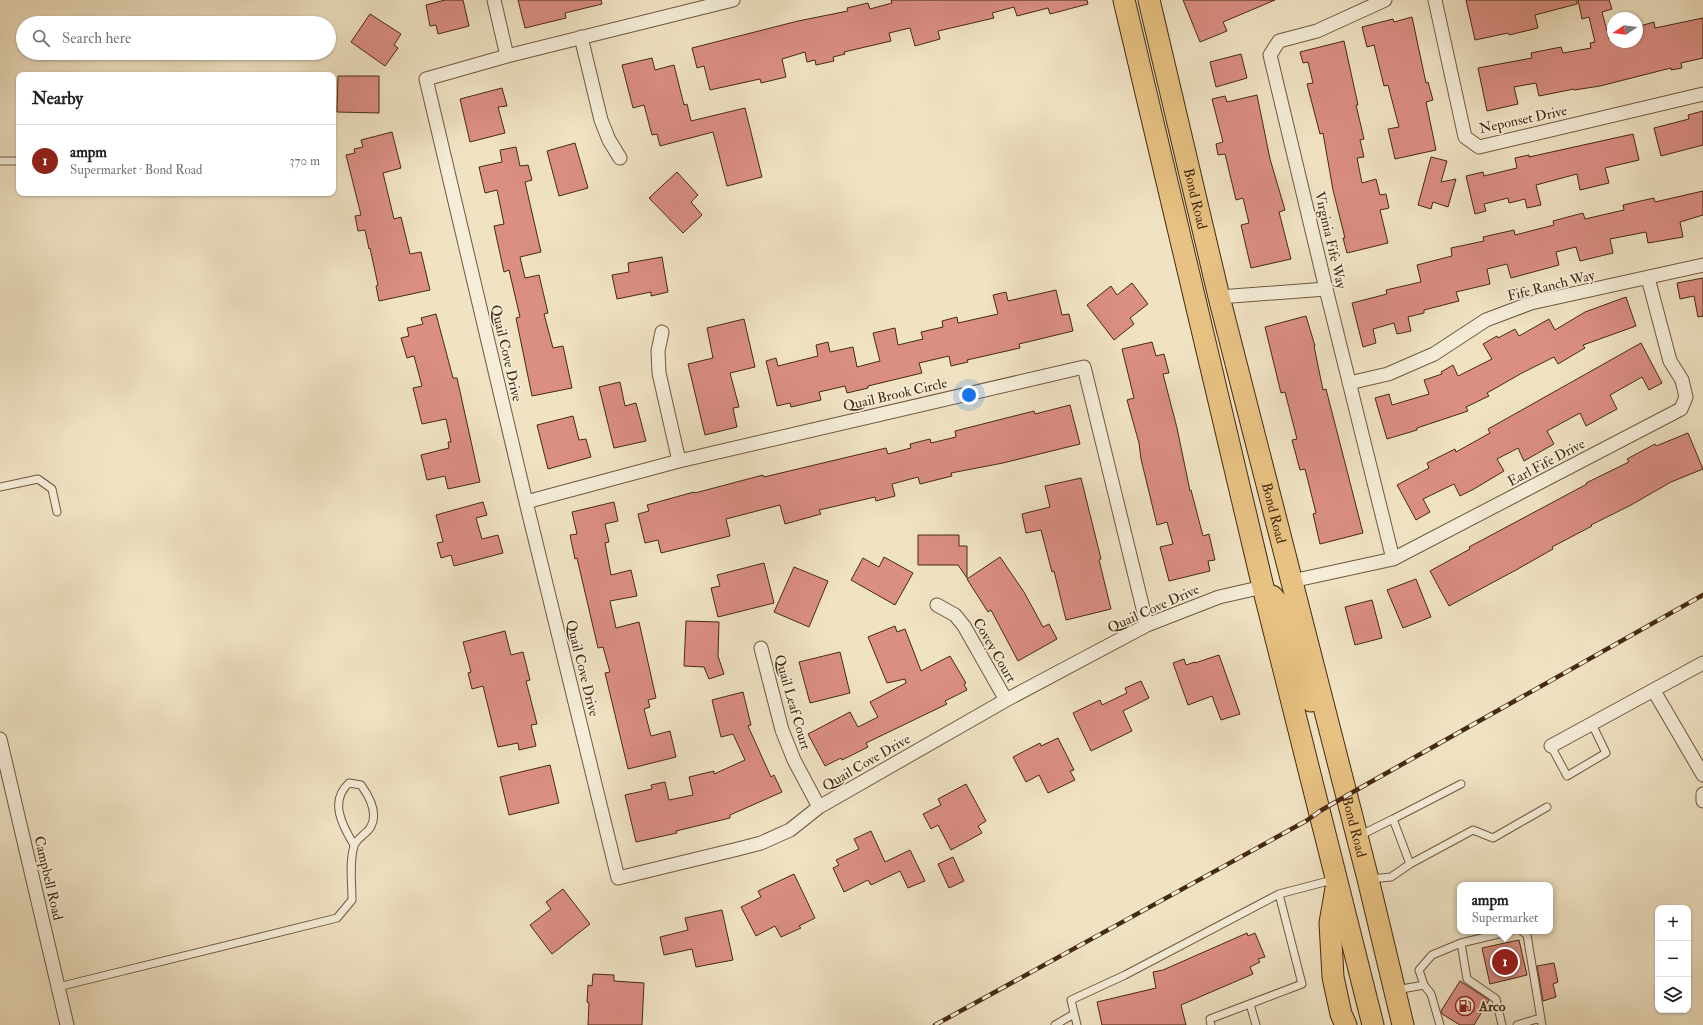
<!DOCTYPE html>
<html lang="en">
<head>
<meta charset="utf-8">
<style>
	:root { --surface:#fff; --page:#f2f2f2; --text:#222; --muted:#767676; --line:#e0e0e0; --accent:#8f2418 }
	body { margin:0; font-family:"IM FELL Double Pica",serif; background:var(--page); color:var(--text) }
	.controls { position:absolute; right:12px; bottom:12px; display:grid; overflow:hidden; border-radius:8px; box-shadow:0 1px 3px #0004 }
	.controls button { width:36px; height:36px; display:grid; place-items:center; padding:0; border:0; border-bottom:1px solid var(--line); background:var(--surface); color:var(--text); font:20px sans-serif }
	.compass { position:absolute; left:1607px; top:12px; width:36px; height:36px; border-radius:50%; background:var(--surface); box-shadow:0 1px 3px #0004; rotate:257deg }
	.you { position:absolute; left:969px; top:395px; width:14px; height:14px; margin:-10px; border:3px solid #fff; border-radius:50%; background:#1a73e8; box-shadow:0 0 0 6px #1a73e833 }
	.badge { display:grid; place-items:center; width:26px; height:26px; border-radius:50%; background:var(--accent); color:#fff; font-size:13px; font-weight:700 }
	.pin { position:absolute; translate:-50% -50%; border:2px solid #fff; box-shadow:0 1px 4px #0006 }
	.popup { position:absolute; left:1457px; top:882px; width:96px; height:52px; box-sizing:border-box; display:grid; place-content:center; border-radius:8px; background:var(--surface); filter:drop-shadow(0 1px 3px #0005); font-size:13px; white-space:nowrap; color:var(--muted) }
	.popup b { font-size:15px; color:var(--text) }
	.popup::after { content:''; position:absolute; left:50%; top:100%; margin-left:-8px; border:8px solid transparent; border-top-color:var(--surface) }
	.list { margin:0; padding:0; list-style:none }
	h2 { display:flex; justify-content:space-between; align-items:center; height:52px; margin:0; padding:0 16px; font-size:17px }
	h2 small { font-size:13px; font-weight:400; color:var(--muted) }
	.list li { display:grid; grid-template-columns:26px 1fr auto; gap:12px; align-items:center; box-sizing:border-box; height:72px; padding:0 16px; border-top:1px solid var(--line) }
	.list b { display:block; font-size:15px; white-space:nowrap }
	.list p { margin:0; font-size:13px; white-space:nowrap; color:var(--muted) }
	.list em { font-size:13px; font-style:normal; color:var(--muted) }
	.icon { flex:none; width:22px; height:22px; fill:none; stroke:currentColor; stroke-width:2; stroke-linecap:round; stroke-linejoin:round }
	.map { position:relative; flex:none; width:1703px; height:1025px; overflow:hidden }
	.search { position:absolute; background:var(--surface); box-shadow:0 1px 3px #0004; left:16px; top:16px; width:320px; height:44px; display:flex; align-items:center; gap:10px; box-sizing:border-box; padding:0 14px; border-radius:22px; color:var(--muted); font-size:15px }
	.panel { position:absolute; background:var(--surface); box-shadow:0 1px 3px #0004; left:16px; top:72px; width:320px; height:124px; border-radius:8px }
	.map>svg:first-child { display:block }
</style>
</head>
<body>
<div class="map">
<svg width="1703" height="1025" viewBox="0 0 1703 1025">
	<rect width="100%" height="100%" fill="#f0e3c4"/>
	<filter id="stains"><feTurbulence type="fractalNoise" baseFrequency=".005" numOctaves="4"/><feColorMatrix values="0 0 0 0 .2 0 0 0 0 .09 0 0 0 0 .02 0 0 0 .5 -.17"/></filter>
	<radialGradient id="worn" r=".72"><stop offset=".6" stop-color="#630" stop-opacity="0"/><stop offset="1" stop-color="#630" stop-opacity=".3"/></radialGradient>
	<path fill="#db8e84" stroke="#452a11" d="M445 0H463L469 26 438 34 436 25 430 26 426 5Z
		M518 0H601L602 4 565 13 566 18 525 28Z
		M891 0H1087L1088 4 1050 14 1048 8 1017 16 1014 7 992 13 994 18 938 31 940 39 915 46 910 28 889 33 891 41 844 52 845 54 833 57 834 61 816 65 815 60 807 62 805 52 782 59 786 77 761 83 760 79 710 90 704 66 697 68 692 48 798 21 848 11 847 8 868 3 870 9 892 3Z
		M1183 0H1275L1223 22 1227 31 1200 42Z
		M1466 0H1577V4L1535 15 1538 28 1509 35 1508 33 1475 40Z
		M1578 0H1609L1612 9 1602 12 1609 39 1613 38V42H1637V33L1642 32 1640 26 1654 22 1655 28 1703 18V58L1681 63 1682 68 1671 70V68L1600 86 1574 90V89L1539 96 1536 83 1514 87 1518 104 1487 111 1478 68 1532 58 1531 53 1561 47 1563 53 1591 48 1590 43 1595 42 1589 17 1582 19Z
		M370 14 401 34 394 45 398 48 385 66 351 42Z
		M1412 17 1426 83 1428 82 1433 100 1426 102 1436 150 1395 159 1388 129 1399 127 1388 85 1384 86 1374 45 1367 47 1362 27 1393 19 1394 22Z
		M1344 41 1358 105H1356L1364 139 1360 140 1364 157 1357 158 1362 183 1376 179 1380 195 1386 194 1389 208 1380 210 1388 243 1347 253 1343 238H1345L1333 190 1323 133 1320 134 1307 84 1313 83 1308 62 1303 63 1300 52Z
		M1241 54 1247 78 1216 87 1210 62Z
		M652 58 655 70 674 65 684 105 687 104 691 121 745 108 762 177 727 186 713 132 660 146 657 134 652 135 644 105 633 108 622 65Z
		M338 76H379V113L337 112Z
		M502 88 507 106 498 107 505 133 470 142 460 99Z
		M1257 95 1270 159 1285 210 1279 212 1291 259 1251 268 1241 225 1249 223 1243 198 1236 200 1225 154 1218 155 1216 144 1223 142 1212 99 1225 96 1227 102Z
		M1703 111V145L1661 156 1654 128 1689 119 1688 115Z
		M392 132 401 168 383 173 394 219 401 217 410 254 421 252 430 290 379 301 376 286 378 285 370 248 369 249 365 230 358 231 355 216 361 215 346 155 355 153 354 149 363 147 361 140Z
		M1633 134 1639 160 1605 168 1609 183 1580 190 1577 174 1536 185 1541 205 1527 208 1525 199 1509 203 1508 198 1484 204 1486 211 1475 214 1466 176 1483 172 1484 176 1517 168 1515 158 1529 155V157Z
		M575 143 588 188 559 196 547 151Z
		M516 147 520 166 528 165 532 180 525 182 541 252 520 257 525 278 539 275 548 313 544 314 553 348 563 346 572 388 532 396 516 318 520 317 509 270 504 272 494 226 504 224 497 190 485 193 479 167 502 162 500 150Z
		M1431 157 1447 161 1441 182 1456 179 1448 207 1433 202 1431 209 1418 205Z
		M677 172 698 195 691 202 702 215 683 233 649 198Z
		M1703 191V215L1680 222 1683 237 1648 243 1646 232 1610 239 1613 253 1580 261 1576 247 1556 252 1559 265 1511 278 1507 264 1487 269 1490 284 1456 292 1459 301 1424 310V313L1408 317 1411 331 1397 334 1394 323 1373 329 1376 343 1363 347 1352 303 1387 294 1386 290 1421 282 1417 265 1452 256 1451 248 1484 241 1483 237 1514 230 1515 235 1554 225 1553 221 1583 213 1585 219 1624 210 1623 205 1654 198 1655 202Z
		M662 257 668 292 651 296V292L617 299 612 275 629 272 628 263Z
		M1703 278V316L1698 317 1694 296 1680 299 1677 283Z
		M1132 283 1148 304 1130 318 1134 324 1114 340 1087 305 1111 286 1117 295Z
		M1056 290 1062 315 1069 314 1073 331 1019 344 1020 348 967 360 968 362 951 366 949 356 919 363 922 373 868 386V388L847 393 845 386 819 392 821 400 791 407 790 403 777 406 766 361 776 358 778 366 818 356 816 345 828 342 830 352 853 347 857 367 880 361 873 333 895 328 898 345 923 339 921 332 943 327 942 321 957 317 958 323 998 314 993 295 1006 292 1008 301Z
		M1626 297 1636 326 1583 345 1585 348 1558 364 1554 357 1522 373 1487 393 1489 396 1466 407 1468 411 1417 428V430L1387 439 1375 398 1389 394 1392 405 1429 394 1424 380 1442 374 1441 372 1453 365 1458 376 1492 359 1483 344 1497 336 1498 338 1515 329 1519 336 1549 319 1555 330 1585 312Z
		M436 314 453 378H457L480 482 448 489 445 476 427 480 421 455 449 448 448 442H451L446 419 422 424 413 388 422 386 414 356 407 358 401 338 409 336 407 328 423 324 421 318Z
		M1306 316 1315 346H1314L1323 390 1326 389 1363 533 1320 544 1313 514 1316 513 1305 469 1300 470 1292 440 1297 439 1285 392 1281 393 1265 327Z
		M744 319 755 367 730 373 739 407 733 408 737 427 705 435 688 364 713 358 707 328Z
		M1152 342 1156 356 1164 354 1169 373 1163 374 1177 428 1190 491 1191 490 1203 536 1209 534 1215 560 1208 561 1210 571 1169 581 1160 547 1173 544 1167 522 1157 525 1141 459 1139 443 1127 400 1134 398 1122 349Z
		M1641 343 1662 383 1649 390 1642 377 1610 395 1617 409 1586 426 1580 413 1547 431 1554 444 1538 453 1524 461 1518 448 1497 459 1504 471 1474 489 1460 496 1454 484 1423 499 1430 512 1416 520 1397 485 1429 468 1427 463 1455 449 1456 452 1490 433 1488 429Z
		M620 382 625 406 636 403 646 441 614 448 599 387Z
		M1070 405 1080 444 1003 463 951 473 952 476 920 484 918 477 892 484 895 496 876 501 875 497 819 510 821 514 785 524 780 505 726 519 730 536 661 553 658 540 645 543 638 514 649 511 647 505 694 492 695 493 763 475 764 477 886 448 888 454 911 448 910 444 930 439 931 443 956 437 955 431 1034 411 1035 414Z
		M573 416 579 440 586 439 591 457 548 469 537 425Z
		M1688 433 1703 469 1671 482 1631 505 1591 525 1592 526 1552 547 1553 549 1516 570 1449 606 1430 571 1470 549 1469 547 1587 484 1586 483 1629 462 1627 459 1655 444 1656 446Z
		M1081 478 1101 559 1099 560 1111 609 1066 620 1054 571 1052 572 1041 530 1026 533 1022 514 1050 507 1045 486Z
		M483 502 487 515 476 518 482 539 498 535 503 553 454 566 451 555 441 558 437 543 443 542 436 515Z
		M614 502 618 521 605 524 609 542 605 543 611 575 631 570 637 596 610 601 616 628 639 622 656 698 648 700 650 707 644 709 651 736 670 731 676 757 628 769 605 673 610 672 603 647 598 648 577 558 575 559 570 535 577 534 572 512Z
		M918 535H959V546H967V578L958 565H918Z
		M884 557 913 573 895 605 851 580 863 558 879 567Z
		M1000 557 1024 592 1043 627 1049 624 1057 639 1018 661 991 610 988 612 967 579Z
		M764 563 774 603 718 617 711 588 720 586 717 575Z
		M794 567 828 581 809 627 774 612Z
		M1416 579 1431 617 1403 628 1387 590Z
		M1372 600 1382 638 1355 645 1345 607Z
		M686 621 719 622 718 656 724 674 709 679 704 667 684 666Z
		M895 626 897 632 905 629 921 671 950 656 966 683 964 684 967 690 945 701 947 704 866 743 868 747 842 760 841 758 825 766 808 734 850 712 858 727 878 717 870 702 906 683 905 679 887 683 868 637Z
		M505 631 511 655 523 652 530 680 526 681 537 724 531 725 536 746 519 750 518 743 498 747 483 686 472 689 468 673 471 672 463 642Z
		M840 652 850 693 810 703 799 662Z
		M1219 655 1240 714 1221 720 1212 696 1188 705 1173 663 1184 659 1186 665 1195 662V663Z
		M1141 681 1149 698 1123 711 1132 731 1091 751 1073 713 1100 700 1102 705 1127 693 1125 688Z
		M743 692 751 725 748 726 771 777 774 775 782 792 730 815V818L676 831 677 833 636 842 625 795 652 789 651 785 665 782 669 800 693 795 689 777 714 771V774L745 760 733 734 721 737 712 700Z
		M1058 738 1074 770 1070 771 1075 780 1048 793 1039 775 1026 782 1013 757 1040 743 1041 746Z
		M550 765 559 803 509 815 500 777Z
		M966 784 986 821 978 826 982 833 951 850 938 825 931 829 923 814 941 805 938 799Z
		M871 831 885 862 910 850 925 881 908 888 900 871 871 885 868 880 844 892 833 868 839 865 836 860 859 849 854 839Z
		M953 857 964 881 949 888 938 864Z
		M794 874 815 918 799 926 801 928 781 937 775 926 756 936 741 907 761 897 758 891Z
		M563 889 590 924 552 954 530 925 551 909 546 902Z
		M722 910 733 960 696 967 692 949 664 955 660 937 688 930 685 918Z
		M1247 933 1248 936 1255 933 1265 957 1258 959 1260 962 1250 967 1253 974 1181 1005 1186 1025H1102L1097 1002 1156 988 1153 972 1163 970Z
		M1519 940 1527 975 1490 984 1482 948Z
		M1554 963 1558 982 1553 984 1556 997 1543 1001 1537 966Z
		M593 974 614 975V981L644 983 642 1025H588L589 1003 587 1002 588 985 592 986Z
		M1460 981 1489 1000 1474 1025H1460L1442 1014 1441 1011Z"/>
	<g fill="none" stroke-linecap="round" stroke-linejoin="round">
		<defs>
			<path id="service" d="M0 161H19
				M0 487 38 479 52 489 57 512
				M1551 746 1567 776 1606 753 1592 724
				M1393 819 1461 784
				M1359 836 1393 819 1410 864
				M1370 879 1391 877 1410 864 1473 830 1493 838 1547 807
				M1522 931 1527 935 1542 1025
				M1461 943 1467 979 1496 999 1502 1025
				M1424 985 1419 970 1432 955 1461 943 1511 931
				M58 987 337 918 352 900C352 883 349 863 354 846 356 839 366 834 370 828 379 814 369 796 361 785L349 783C329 801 342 825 354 845
				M1396 990 1424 985 1431 994 1440 1025
				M1250 1004 1256 1025
				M1055 1025 1074 1014
				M1077 1025 1071 1000 1125 975 1279 894 1336 879
				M1211 1025 1210 1019 1302 984 1279 894
				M1517 1025 1540 1018"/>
			<path id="minor" d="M494 0 507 56
				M733 0 507 56 426 79 526 502 618 878 738 849 761 843 790 830 819 807 1006 700 1147 625 1219 597 1263 587
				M1385 0 1317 31 1279 41 1270 55 1326 289 1393 559
				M1435 0 1465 137 1479 147 1703 94
				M581 37 601 120 609 140 620 158
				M1219 297 1326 289
				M662 332 658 351 659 373 679 461
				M1349 383 1388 374 1434 354 1486 320 1531 303 1703 265
				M526 502 679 461 1084 367 1147 625
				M1292 581 1393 559 1681 409 1686 397 1682 380 1670 361 1648 278
				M937 605 955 615 964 626 1006 700
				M761 648 782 730 794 760 819 807
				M1654 691 1703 775
				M0 739 67 1025
				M1551 746 1703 663
				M1703 794V801"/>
			<g id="primary">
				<path d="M1124 0 1263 587 1373 1025"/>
				<path id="s1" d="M1149 0 1219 297 1368 879 1403 1025"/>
				<path d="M1272 596C1290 615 1292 644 1298 668 1301 679 1307 690 1311 701"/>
				<path d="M1336 888 1330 923 1333 977 1341 1014 1346 1025"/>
			</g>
		</defs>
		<use href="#service" stroke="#70583e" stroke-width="9"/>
		<use href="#minor" stroke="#70583e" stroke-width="15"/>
		<use href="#primary" stroke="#452a11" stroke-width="23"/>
		<use href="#service" stroke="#f5edd9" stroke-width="7"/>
		<use href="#minor" stroke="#f5edd9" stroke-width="13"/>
		<use href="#primary" stroke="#e8c282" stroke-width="21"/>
		<defs>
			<path id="rail" d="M935 1025 1306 821 1320 811 1360 788 1703 595"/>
		</defs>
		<use href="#rail" stroke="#452a11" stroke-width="4.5"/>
		<use href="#rail" stroke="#f5edd9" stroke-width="3" stroke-dasharray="9" stroke-linecap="butt"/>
	</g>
	<defs>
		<symbol id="fuel-ring" viewBox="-11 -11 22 22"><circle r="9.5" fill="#f5edd9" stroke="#8f2418" stroke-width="1.5"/><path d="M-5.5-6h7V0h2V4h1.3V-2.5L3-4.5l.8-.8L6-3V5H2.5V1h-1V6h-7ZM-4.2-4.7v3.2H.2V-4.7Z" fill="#8f2418"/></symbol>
	</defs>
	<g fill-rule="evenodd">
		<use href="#fuel-ring" x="1454" y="995" width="22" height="22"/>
	</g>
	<g text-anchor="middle" stroke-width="3.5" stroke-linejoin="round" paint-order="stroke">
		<g font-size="14" fill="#452a11" stroke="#f5edd9">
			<text transform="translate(1523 119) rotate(-12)" y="5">Neponset Drive</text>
			<text dy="5" stroke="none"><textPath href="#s1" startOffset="204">Bond Road</textPath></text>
			<text transform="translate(1331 240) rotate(77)" y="5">Virginia Fife Way</text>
			<text transform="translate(1551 285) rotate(-14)" y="5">Fife Ranch Way</text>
			<text transform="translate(507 353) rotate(77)" y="5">Quail Cove Drive</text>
			<text transform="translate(895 394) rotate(-13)" y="5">Quail Brook Circle</text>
			<text transform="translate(1546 462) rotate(-28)" y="5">Earl Fife Drive</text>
			<text dy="5" stroke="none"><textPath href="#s1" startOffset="528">Bond Road</textPath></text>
			<text transform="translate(1153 608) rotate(-24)" y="5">Quail Cove Drive</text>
			<text transform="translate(995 650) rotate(60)" y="5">Covey Court</text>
			<text transform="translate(583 668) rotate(76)" y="5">Quail Cove Drive</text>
			<text transform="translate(793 702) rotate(74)" y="5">Quail Leaf Court</text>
			<text transform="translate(866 762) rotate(-30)" y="5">Quail Cove Drive</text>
			<text dy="5" stroke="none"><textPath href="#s1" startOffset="852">Bond Road</textPath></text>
			<text transform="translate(49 878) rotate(77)" y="5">Campbell Road</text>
		</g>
		<g font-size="14" font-weight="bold" fill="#452a11" stroke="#f5edd9" text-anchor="start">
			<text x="1479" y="1011">Arco</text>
		</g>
	</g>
	<rect width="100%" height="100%" filter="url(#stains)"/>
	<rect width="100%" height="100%" fill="url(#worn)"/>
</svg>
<div class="controls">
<button>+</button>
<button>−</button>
<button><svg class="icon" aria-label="layers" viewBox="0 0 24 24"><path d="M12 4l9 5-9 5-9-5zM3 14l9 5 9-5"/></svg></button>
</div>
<svg class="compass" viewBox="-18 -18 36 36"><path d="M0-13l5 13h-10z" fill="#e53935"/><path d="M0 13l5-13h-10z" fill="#767676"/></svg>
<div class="you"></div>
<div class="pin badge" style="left:1505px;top:962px">1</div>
<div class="popup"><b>ampm</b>Supermarket</div>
<div class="search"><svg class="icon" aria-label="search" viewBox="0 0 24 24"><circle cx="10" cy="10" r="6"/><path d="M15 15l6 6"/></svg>Search here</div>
<section class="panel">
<h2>Nearby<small></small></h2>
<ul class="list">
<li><span class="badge">1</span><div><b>ampm</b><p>Supermarket · Bond Road</p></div><em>370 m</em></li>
</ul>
</section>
</div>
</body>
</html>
